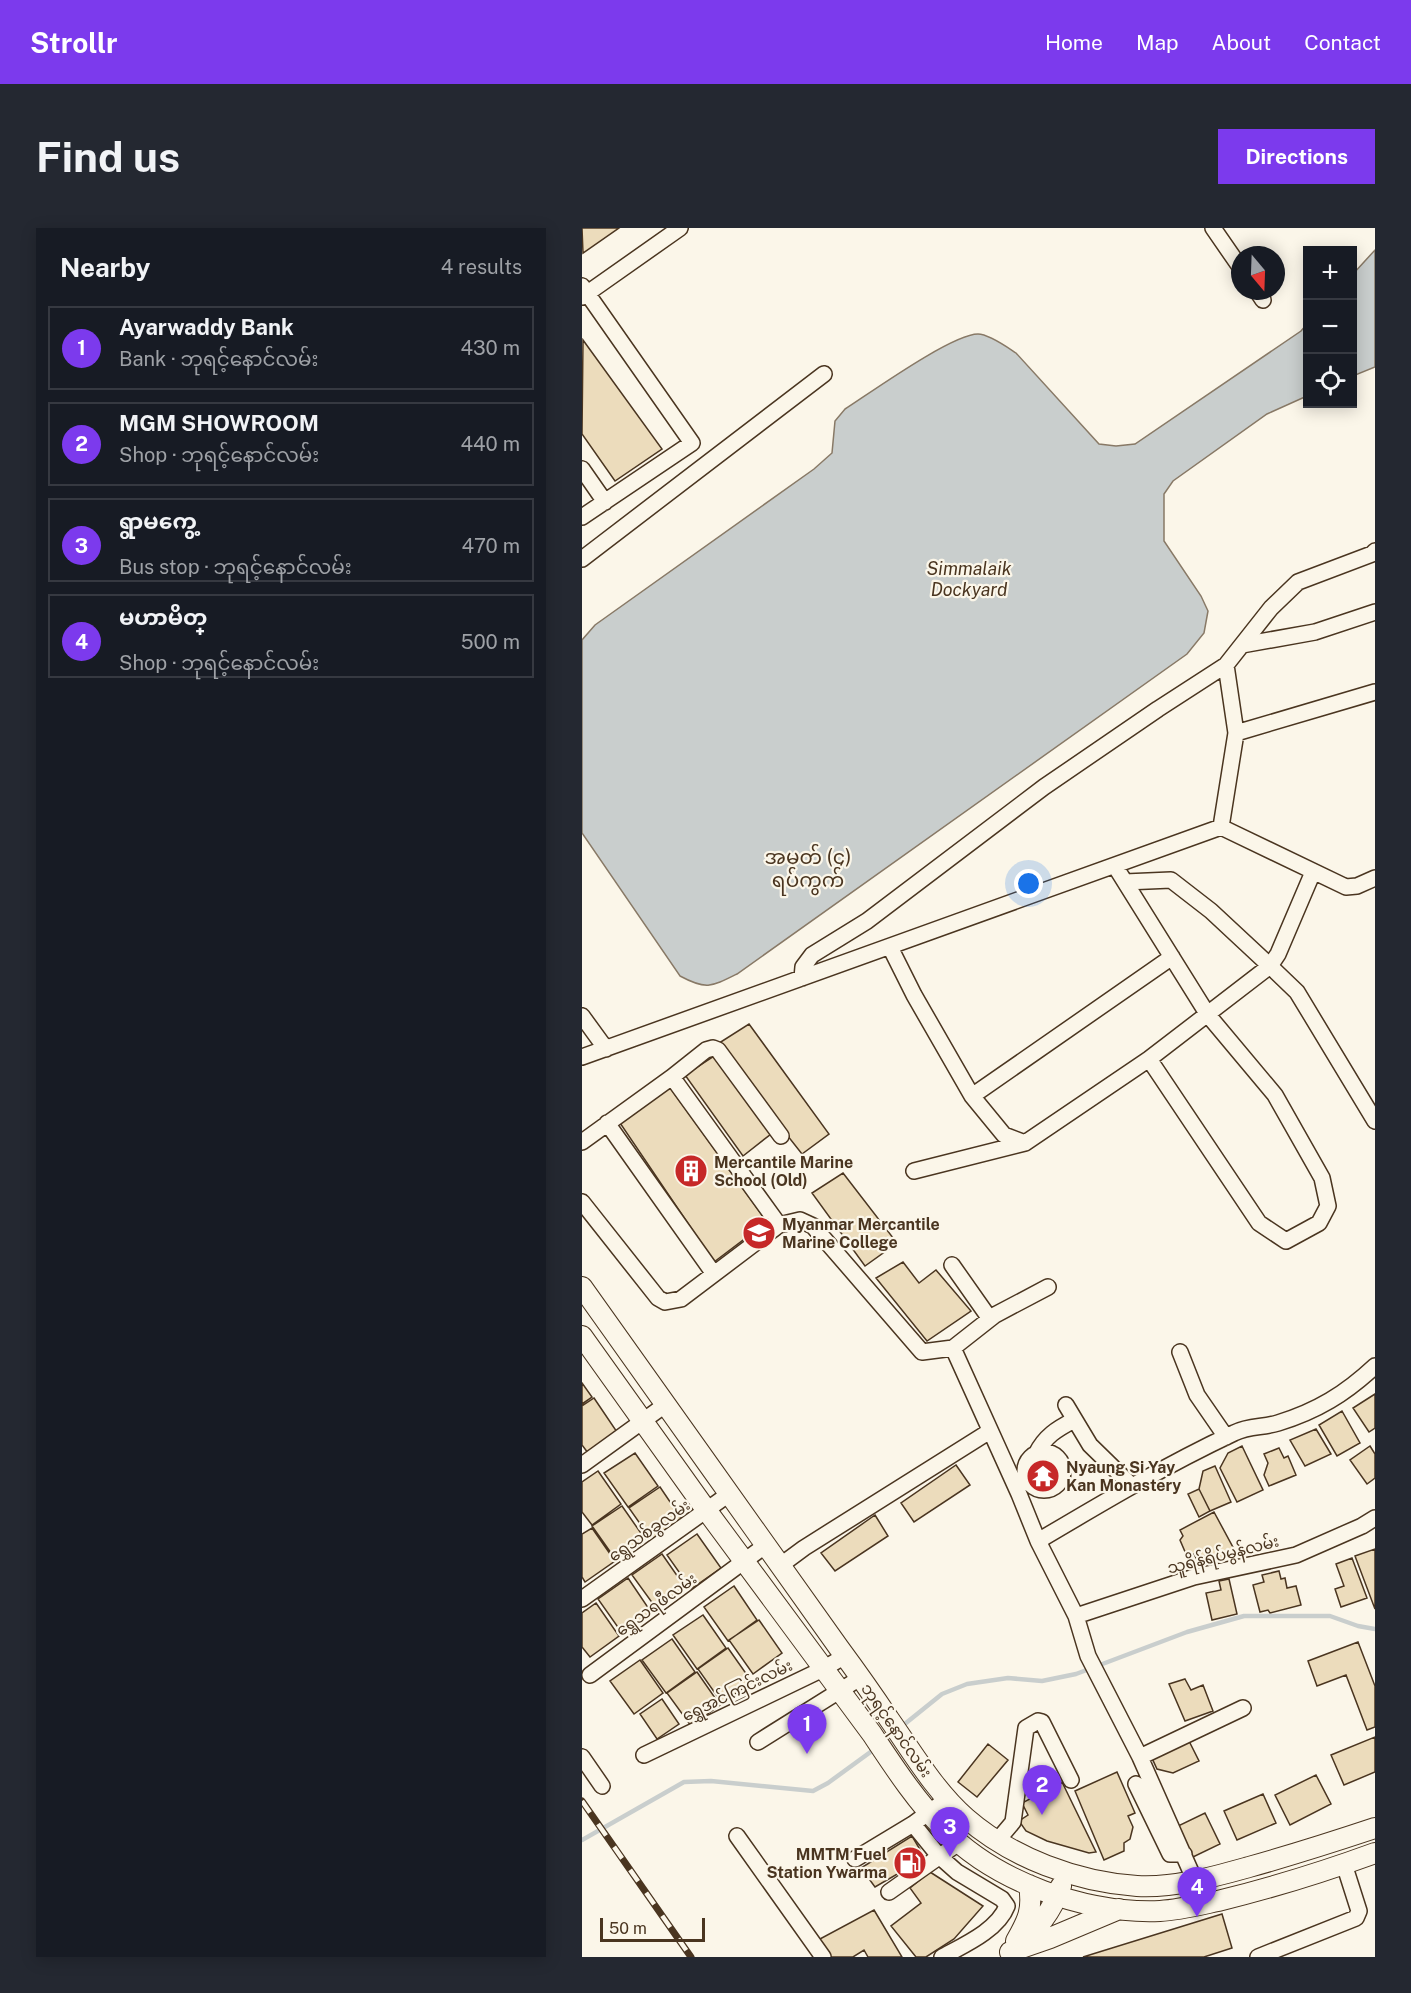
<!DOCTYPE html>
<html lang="en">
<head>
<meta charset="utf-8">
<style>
	:root { --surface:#171b24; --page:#242831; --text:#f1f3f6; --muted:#9ea1a6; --line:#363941; --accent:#7c3aed }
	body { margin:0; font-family:"Public Sans","Noto Sans Myanmar",sans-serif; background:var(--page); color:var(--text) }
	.controls { position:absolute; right:18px; top:18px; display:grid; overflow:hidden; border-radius:0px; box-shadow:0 3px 15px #0003 }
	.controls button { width:54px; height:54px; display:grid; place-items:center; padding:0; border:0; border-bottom:2px solid var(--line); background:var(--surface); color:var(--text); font:30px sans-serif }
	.compass { position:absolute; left:649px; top:18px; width:54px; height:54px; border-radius:50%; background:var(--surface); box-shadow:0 3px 15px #0003; rotate:161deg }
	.scale { position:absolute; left:18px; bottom:15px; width:105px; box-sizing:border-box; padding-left:6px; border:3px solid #4a3520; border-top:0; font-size:16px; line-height:21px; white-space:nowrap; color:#4a3520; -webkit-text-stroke:4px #fbf6e9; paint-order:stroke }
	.you { position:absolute; left:447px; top:656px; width:21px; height:21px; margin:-15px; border:4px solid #fff; border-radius:50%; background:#1a73e8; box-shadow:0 0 0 9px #1a73e833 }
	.badge { display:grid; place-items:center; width:39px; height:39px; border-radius:50%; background:var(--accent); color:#fff; font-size:20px; font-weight:700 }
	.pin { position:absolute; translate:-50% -50px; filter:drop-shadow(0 2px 3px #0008) }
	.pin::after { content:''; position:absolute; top:32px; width:21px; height:18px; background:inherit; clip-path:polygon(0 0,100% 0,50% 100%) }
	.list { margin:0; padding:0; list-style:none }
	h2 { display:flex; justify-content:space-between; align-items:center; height:78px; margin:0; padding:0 24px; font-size:26px }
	h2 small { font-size:20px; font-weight:400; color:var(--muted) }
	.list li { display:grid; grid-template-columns:39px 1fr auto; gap:18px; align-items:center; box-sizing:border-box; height:84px; margin:0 12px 12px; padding:0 12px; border:2px solid var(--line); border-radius:0px }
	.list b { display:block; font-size:22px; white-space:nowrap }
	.list p { margin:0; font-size:20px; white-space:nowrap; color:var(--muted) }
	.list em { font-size:20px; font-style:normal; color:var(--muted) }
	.icon { flex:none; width:33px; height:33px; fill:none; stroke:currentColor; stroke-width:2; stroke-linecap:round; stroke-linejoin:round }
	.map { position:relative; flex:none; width:793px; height:1729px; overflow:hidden; border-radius:0px }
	header { display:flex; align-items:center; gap:36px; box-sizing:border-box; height:84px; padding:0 30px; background:var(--accent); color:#fff }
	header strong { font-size:28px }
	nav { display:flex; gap:33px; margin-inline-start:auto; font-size:21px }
	.intro { display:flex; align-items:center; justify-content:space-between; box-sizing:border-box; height:144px; padding:0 36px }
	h1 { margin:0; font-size:42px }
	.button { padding:15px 27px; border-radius:0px; background:var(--accent); color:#fff; font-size:21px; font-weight:700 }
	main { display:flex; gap:36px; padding:0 36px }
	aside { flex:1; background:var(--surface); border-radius:0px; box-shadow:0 3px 15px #0003 }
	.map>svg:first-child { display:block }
</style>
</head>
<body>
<header>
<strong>Strollr</strong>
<nav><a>Home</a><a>Map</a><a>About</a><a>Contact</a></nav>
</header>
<div class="intro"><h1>Find us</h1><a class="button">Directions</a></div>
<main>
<aside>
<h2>Nearby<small>4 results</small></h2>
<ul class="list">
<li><span class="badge">1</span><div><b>Ayarwaddy Bank</b><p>Bank · ဘုရင့်နောင်လမ်း</p></div><em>430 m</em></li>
<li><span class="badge">2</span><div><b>MGM SHOWROOM</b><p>Shop · ဘုရင့်နောင်လမ်း</p></div><em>440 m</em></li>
<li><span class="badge">3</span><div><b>ရွာမကွေ့</b><p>Bus stop · ဘုရင့်နောင်လမ်း</p></div><em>470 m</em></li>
<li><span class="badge">4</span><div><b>မဟာမိတ္</b><p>Shop · ဘုရင့်နောင်လမ်း</p></div><em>500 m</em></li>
</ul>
</aside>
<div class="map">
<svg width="793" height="1729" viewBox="0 0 793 1729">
	<rect width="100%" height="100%" fill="#fbf6e9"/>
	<path fill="#c9cecd" stroke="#887966" stroke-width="1.5" d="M793 22V139L771 148V46Z
		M725 96V168L685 186 591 253 582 266V313L619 368 626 383 622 405 605 426 155 746C129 759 124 762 98 748L0 605V412L13 397 232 241 250 225 253 193 263 181C288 165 370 106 396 106 407 106 425 119 434 125L517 216 534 218 553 216 719 103Z"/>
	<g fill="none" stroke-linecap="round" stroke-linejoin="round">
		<path stroke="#c9cecd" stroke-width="4.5" d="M319 1499 360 1466 385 1456 426 1450 460 1453 494 1446 605 1404 662 1388H748L776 1398 793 1401
			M0 1612 102 1554 129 1553 231 1563 246 1555 294 1520"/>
	</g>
	<path fill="#ecdcbc" stroke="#4a3520" stroke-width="1.5" d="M0 0H37L1 25Z
		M1 112 80 221 33 253 0 206Z
		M167 796 247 906 220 926 134 817Z
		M132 828 189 906 161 928 103 847Z
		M87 858 185 994 132 1034 36 892Z
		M261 945 315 1015 283 1038 230 965Z
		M321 1034 337 1055 354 1042 389 1083 345 1113 294 1050Z
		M0 1155 10 1169 0 1176Z
		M793 1166V1200L787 1204 771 1180Z
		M12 1170 35 1204 6 1225 0 1217V1178Z
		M760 1183 778 1215 755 1228 737 1197Z
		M734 1201 749 1226 723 1238 708 1212Z
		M660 1218 681 1262 655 1274 638 1240 646 1225Z
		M788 1218 793 1226V1250L785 1256 768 1232Z
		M697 1220 702 1230 706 1228 714 1247 687 1258 682 1247 686 1235 682 1226Z
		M53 1225 76 1258 46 1279 22 1245Z
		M374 1237 388 1257 332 1294 319 1275Z
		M633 1238 649 1274 628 1283 617 1261 621 1243Z
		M16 1243 39 1276 10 1297 0 1284V1254Z
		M78 1259 101 1293 71 1314 47 1280Z
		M617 1261 628 1283 617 1289 606 1266Z
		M40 1278 63 1311 34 1332 10 1298Z
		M632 1284 653 1323 632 1334 628 1325 615 1332 612 1326H604L598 1312 601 1308 598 1302Z
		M293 1287 306 1308 253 1343 239 1325Z
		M10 1300 33 1333 3 1354 0 1349V1306Z
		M115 1306 139 1340 109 1361 85 1327Z
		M793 1321V1381L773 1328Z
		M80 1326 103 1359 74 1380 50 1347Z
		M770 1330 785 1370 759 1379 753 1361 762 1358 754 1336Z
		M697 1343 699 1351 703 1350 705 1360 714 1358 719 1377 688 1385 686 1382 678 1384 671 1357 682 1354 680 1347Z
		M46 1350 69 1384 40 1405 16 1371Z
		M647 1351 655 1386 630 1392 624 1365 639 1362 637 1353Z
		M152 1358 175 1392 146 1413 122 1379Z
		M14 1375 37 1408 8 1429 0 1419V1385Z
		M121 1387 144 1420 115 1441 91 1407Z
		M177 1392 200 1425 171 1446 147 1412Z
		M90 1411 113 1444 84 1465 60 1432Z
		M776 1414 793 1458V1499L785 1502 764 1447 735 1458 726 1433Z
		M146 1420 170 1454 140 1475 116 1441Z
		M58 1432 81 1465 52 1486 28 1453Z
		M115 1444 138 1477 109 1498 85 1465Z
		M603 1451 609 1462 621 1457 631 1483 603 1493 587 1456Z
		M80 1471 97 1496 75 1511 58 1486Z
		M793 1509V1544L762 1557 749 1527Z
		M607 1513 617 1533 591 1545 575 1541 570 1530Z
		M406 1516 426 1532 395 1569 376 1554Z
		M535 1544 553 1585 546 1588 551 1599 548 1611 542 1615V1623L522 1632 493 1563Z
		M734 1547 749 1576 708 1597 693 1567Z
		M480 1554 514 1624 507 1625 465 1613 444 1603 437 1593 446 1587 440 1575Z
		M681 1566 694 1595 655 1612 642 1583Z
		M623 1585 638 1616 611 1629 596 1598Z
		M330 1608 343 1630 293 1659 279 1640Z
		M348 1644 401 1678 372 1711 344 1729H334L309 1698 339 1675 328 1660Z
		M292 1682 320 1729H286L282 1722 271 1729H249L236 1712Z
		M640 1686 650 1720 622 1729H501Z"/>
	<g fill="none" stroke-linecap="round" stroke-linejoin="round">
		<defs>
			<path id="minor" d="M631 0 658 39
				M0 58 110 215 0 289
				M675 63 681 72
				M0 69 98 0
				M0 241 23 274
				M0 331 242 146
				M660 417 733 404 793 384
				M654 505 793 464
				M639 599 654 505 644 437
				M533 638 626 787 693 867 740 950 746 978 737 995 704 1013 677 995 567 831
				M543 654 589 652 629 683 688 738 715 764 793 893
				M308 719 332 767 390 868 422 907 443 915
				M220 750 221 739 230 727 285 693 462 559 576 481 644 437 689 380 716 354 790 326 793 323
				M0 788 24 821
				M0 829 639 599 764 659 775 658 793 650
				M90 849 197 997
				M390 868 590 729
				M25 895 132 1046
				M0 914 90 849 124 822 131 820 136 822 199 908
				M332 943 443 915 567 831 688 738 696 726 731 644
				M0 974 76 1070 83 1074 99 1071 197 997 218 992 231 998 340 1124 371 1120 413 1087 466 1059
				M370 1037 408 1091
				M371 1120 437 1266 456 1313 494 1388 506 1428 558 1529 613 1653
				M598 1124 615 1167 644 1209
				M484 1177 508 1217 550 1258
				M443 1243a19 19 0 1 1 38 0a19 19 0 1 1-38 0Z
				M454 1226C463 1208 475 1201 492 1192
				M0 1237 83 1177
				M456 1313C520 1275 584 1237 652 1205 668 1197 680 1200 696 1195 735 1183 763 1166 793 1138
				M199 1337 222 1320 408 1203
				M0 1371 147 1266
				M494 1388 612 1349 714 1327 780 1298 793 1290
				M8 1447 184 1317
				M176 1514 278 1450
				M62 1527 241 1441 263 1428
				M0 1529 20 1558
				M558 1529 661 1480
				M554 1556 588 1626H602
				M331 1596 357 1628 375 1644 420 1671 425 1678C416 1702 382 1717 360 1729
				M155 1608 241 1729
				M415 1613 431 1594 444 1500 456 1493 460 1494 489 1552
				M273 1631 331 1596 365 1571
				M307 1664 378 1614
				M676 1729 774 1690 777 1683 762 1636"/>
			<path id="major" d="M0 1059C85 1180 172 1299 257 1420 274 1443 291 1467 307 1491 331 1525 353 1563 384 1590 430 1630 495 1654 555 1658 593 1660 631 1649 667 1639 710 1627 751 1614 793 1600
				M0 1108 125 1283 290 1506C312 1539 334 1573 362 1601 414 1654 503 1686 578 1683 597 1682 617 1677 636 1673 689 1660 741 1644 793 1625
				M434 1713C446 1692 451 1682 447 1657
				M436 1717C457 1699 469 1685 479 1658
				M428 1724 468 1710 537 1681"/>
		</defs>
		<use href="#minor" stroke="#4a3520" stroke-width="18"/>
		<use href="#major" stroke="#4a3520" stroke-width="22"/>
		<use href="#minor" stroke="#fbf6e9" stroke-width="15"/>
		<use href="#major" stroke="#fbf6e9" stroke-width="20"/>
		<defs>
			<path id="rail" d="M0 1573 109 1729"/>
		</defs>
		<use href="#rail" stroke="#4a3520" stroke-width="7"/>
		<use href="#rail" stroke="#fbf6e9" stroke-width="4.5" stroke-dasharray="14" stroke-linecap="butt"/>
	</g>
	<defs>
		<symbol id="building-disc" viewBox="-11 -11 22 22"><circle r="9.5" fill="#c62828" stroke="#fbf6e9"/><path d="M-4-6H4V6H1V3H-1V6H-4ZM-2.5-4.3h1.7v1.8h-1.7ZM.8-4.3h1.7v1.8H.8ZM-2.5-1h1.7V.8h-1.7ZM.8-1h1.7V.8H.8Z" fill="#fff"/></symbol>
		<symbol id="university-disc" viewBox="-11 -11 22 22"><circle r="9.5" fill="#c62828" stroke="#fbf6e9"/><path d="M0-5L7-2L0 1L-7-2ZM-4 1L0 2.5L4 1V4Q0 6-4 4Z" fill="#fff"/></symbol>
		<symbol id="temple-disc" viewBox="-11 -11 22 22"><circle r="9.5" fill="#c62828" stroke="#fbf6e9"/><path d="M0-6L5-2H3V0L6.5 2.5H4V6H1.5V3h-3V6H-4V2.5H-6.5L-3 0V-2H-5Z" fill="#fff"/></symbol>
		<symbol id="fuel-disc" viewBox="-11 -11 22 22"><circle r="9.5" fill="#c62828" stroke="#fbf6e9"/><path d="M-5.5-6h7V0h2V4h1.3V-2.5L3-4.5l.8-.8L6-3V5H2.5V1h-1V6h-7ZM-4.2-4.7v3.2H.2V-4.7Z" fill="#fff"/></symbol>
	</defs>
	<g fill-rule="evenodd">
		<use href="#building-disc" x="90" y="924" width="38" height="38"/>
		<use href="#university-disc" x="158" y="986" width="38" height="38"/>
		<use href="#temple-disc" x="442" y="1229" width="38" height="38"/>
		<use href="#fuel-disc" x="309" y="1616" width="38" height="38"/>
	</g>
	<g text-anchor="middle" stroke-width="4.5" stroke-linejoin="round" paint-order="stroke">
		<g font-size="16" font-weight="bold" fill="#4a3520" stroke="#fbf6e9" text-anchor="start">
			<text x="132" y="940">Mercantile Marine<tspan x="132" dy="18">School (Old)</tspan></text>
			<text x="200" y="1002">Myanmar Mercantile<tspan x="200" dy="18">Marine College</tspan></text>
			<text x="484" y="1245">Nyaung Si Yay<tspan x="484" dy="18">Kan Monastery</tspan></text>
			<text x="305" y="1632" text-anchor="end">MMTM Fuel<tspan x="305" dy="18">Station Ywarma</tspan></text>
		</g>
		<g font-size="16" fill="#4a3520" stroke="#fbf6e9">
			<text transform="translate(67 1302) rotate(-35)" y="6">ရွှေသစ်ခွလမ်း</text>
			<text transform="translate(641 1326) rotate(-14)" y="6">သူရိန်ရိပ်မွန်လမ်း</text>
			<text transform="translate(74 1376) rotate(-36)" y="6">ရွှေသရဖီလမ်း</text>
			<text transform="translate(155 1462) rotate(-26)" y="6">ရွှေအင်ကြင်းလမ်း</text>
			<text transform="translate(315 1502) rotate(55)" y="6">ဘုရင့်နောင်လမ်း</text>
		</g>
		<g font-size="18" font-style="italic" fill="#4a3520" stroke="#fbf6e9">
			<text x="387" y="347">Simmalaik<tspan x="387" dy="21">Dockyard</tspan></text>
		</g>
		<g font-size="20" fill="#4a3520" stroke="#fbf6e9">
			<text x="226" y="636">အမှတ် (၄)<tspan x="226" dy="23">ရပ်ကွက်</tspan></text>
		</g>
	</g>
</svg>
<div class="controls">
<button>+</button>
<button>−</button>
<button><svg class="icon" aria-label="locate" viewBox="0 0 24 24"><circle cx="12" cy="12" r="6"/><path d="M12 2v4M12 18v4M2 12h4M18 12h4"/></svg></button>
</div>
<svg class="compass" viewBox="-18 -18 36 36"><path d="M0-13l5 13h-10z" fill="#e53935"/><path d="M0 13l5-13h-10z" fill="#9ea1a6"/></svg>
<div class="scale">50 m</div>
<div class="you"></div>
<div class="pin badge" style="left:225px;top:1526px">1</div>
<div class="pin badge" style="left:460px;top:1587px">2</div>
<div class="pin badge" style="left:368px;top:1629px">3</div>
<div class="pin badge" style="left:615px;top:1689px">4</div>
</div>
</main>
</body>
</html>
